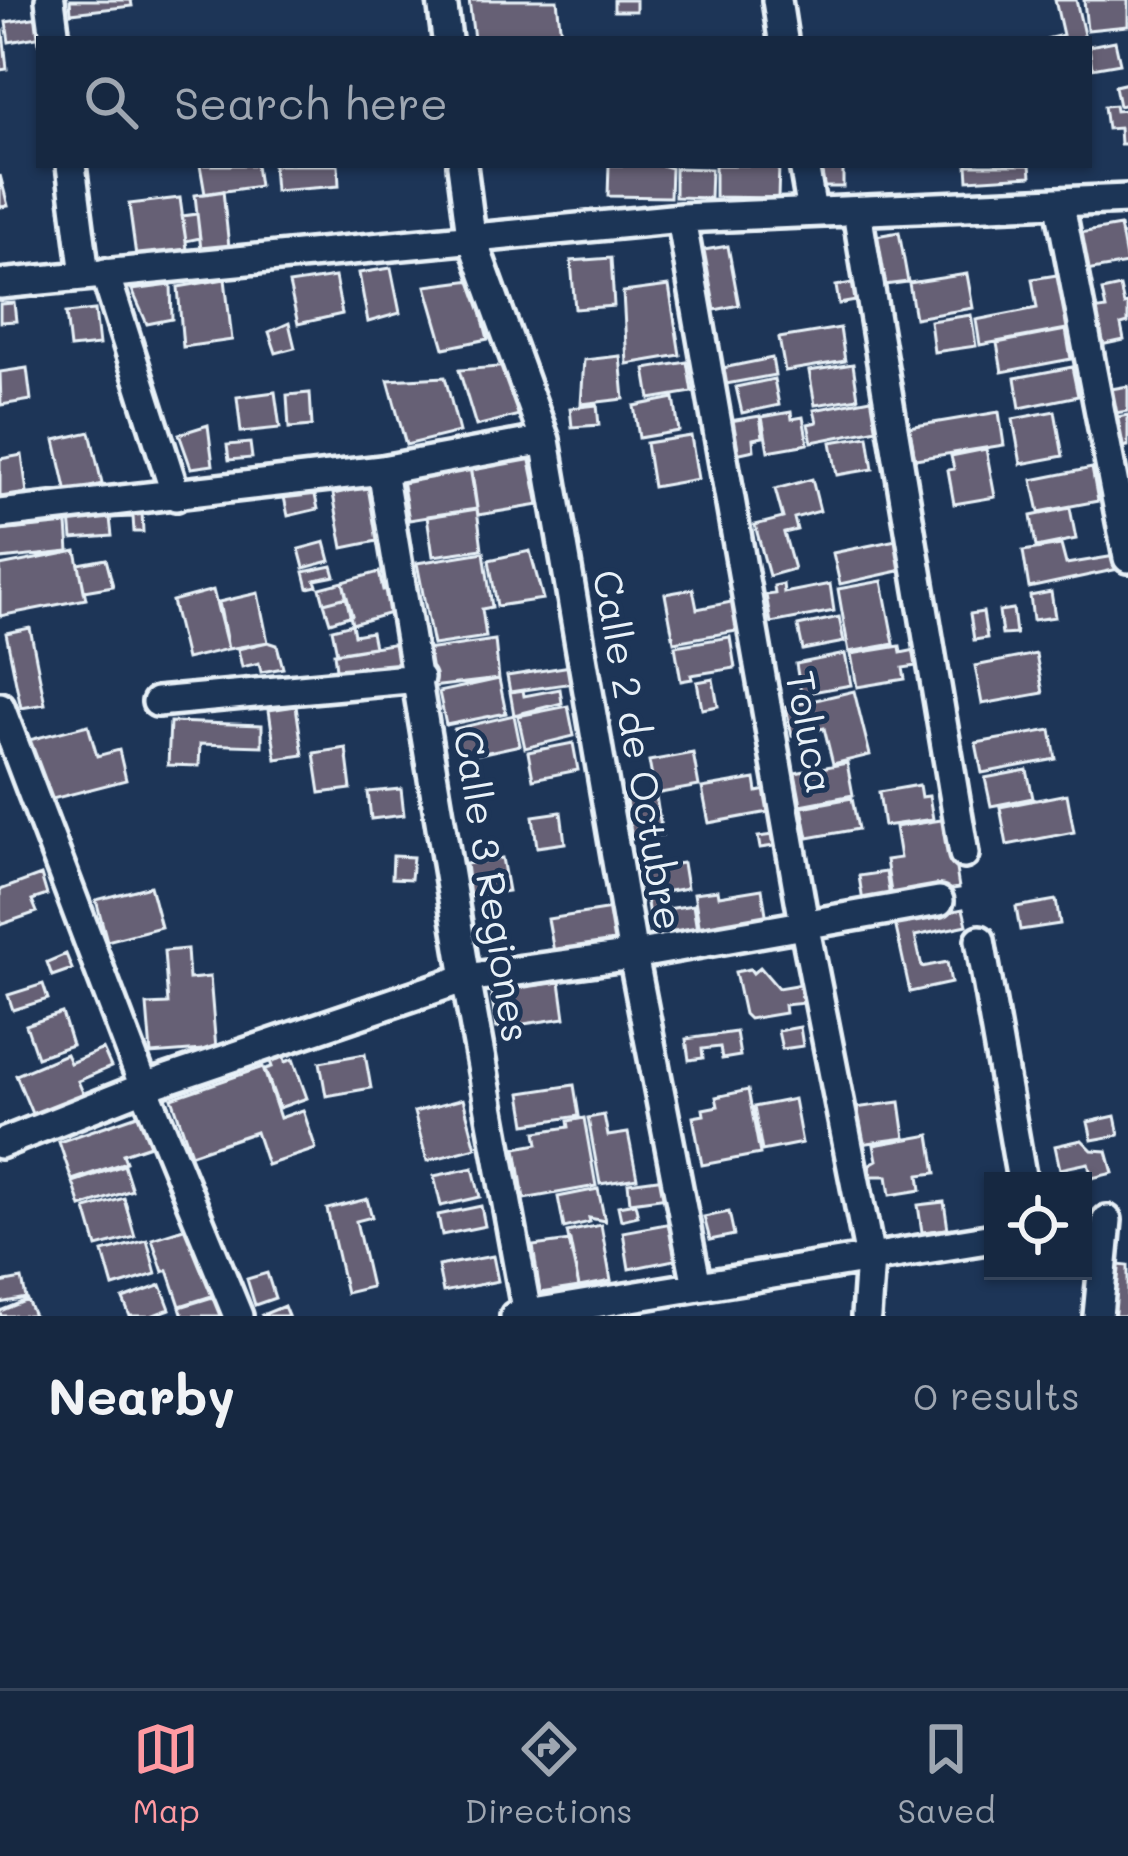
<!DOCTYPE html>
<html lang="en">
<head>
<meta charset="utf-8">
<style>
	:root { --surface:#162841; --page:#23344c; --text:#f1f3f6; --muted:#9ea6b1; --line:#35445a; --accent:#ff9aa2 }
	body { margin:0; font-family:Mali,sans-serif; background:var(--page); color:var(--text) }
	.controls { position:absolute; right:36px; bottom:36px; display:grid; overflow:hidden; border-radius:0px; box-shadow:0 3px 9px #0004 }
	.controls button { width:108px; height:108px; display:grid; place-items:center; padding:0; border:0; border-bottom:3px solid var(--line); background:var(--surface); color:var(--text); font:60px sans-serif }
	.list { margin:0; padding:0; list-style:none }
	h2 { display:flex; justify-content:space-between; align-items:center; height:156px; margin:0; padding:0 48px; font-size:51px }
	h2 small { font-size:39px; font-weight:400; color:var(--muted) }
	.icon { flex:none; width:66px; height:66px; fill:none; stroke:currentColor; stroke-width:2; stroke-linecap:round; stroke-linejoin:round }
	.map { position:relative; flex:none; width:1128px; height:1316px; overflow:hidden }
	.search { position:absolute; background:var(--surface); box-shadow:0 3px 9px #0004; left:36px; right:36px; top:36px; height:132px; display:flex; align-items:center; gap:30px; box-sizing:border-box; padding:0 42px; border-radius:0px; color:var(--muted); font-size:45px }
	.sheet { height:372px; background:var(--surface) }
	nav { display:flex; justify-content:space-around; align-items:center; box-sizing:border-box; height:168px; border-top:3px solid var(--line); background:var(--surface); font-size:33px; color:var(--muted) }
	nav a { display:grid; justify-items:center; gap:6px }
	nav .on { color:var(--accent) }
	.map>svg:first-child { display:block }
</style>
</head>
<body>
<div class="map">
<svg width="1128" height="1316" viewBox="0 0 1128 1316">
	<rect width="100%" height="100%" fill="#1d3557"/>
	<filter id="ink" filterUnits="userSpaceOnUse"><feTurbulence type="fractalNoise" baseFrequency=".00833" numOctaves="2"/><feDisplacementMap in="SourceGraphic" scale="24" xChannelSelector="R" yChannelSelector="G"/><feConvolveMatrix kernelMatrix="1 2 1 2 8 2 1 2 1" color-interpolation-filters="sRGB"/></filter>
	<g filter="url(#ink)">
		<path fill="#666174" stroke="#e8f1f8" stroke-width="3" d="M70 0H131L132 6 71 13Z
			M469 0H557L561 35 474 39Z
			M614 0H636V11H614Z
			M1055 0H1076L1085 39H1046L1063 35Z
			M1084 0H1128V26L1087 30Z
			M39 17 42 36 9 42 6 22Z
			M0 31H3L7 69 0 70Z
			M1115 41 1120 63 1092 68 1089 46Z
			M1128 83V104L1119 106 1115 86Z
			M1115 105 1116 111 1128 110V144H1120L1119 128 1107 129 1104 106Z
			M200 165H256L259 186 205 194Z
			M273 165H338L339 186 275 191Z
			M661 165 671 168 670 197 608 196 609 165Z
			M715 165H779L778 198 715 197Z
			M819 165H843V187H820Z
			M967 165H1030L1031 176 968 180Z
			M675 168 711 169 710 198 675 197Z
			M0 175 8 206 0 207Z
			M223 191 229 247 201 250 195 195Z
			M180 198 187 249 136 256 129 204Z
			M197 214 200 238 186 241 182 216Z
			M1120 226 1127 264 1086 271 1080 233Z
			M899 232 908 282 884 285 876 236Z
			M728 246 739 305 715 310 704 250Z
			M611 258 614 306 575 309 571 261Z
			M391 268 400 313 368 322 359 273Z
			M967 274 973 308 915 318 909 283Z
			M1063 274 1072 328 980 345 976 320 1037 308 1032 279Z
			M335 277 342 314 298 324 289 284Z
			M225 279 232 340 183 347 178 287Z
			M473 280 488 339 444 348 426 286Z
			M857 282 861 300 839 304 836 286Z
			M171 285 172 319 147 324 132 290Z
			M669 286 680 355 627 364 623 292Z
			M1120 287 1124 305 1128 304V323L1121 325 1124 340 1101 345 1093 311 1106 309 1102 291Z
			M14 303 16 321 0 322V304Z
			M95 310 99 345 70 348 66 313Z
			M971 315 976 346 934 352 930 321Z
			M289 323 295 348 276 353 269 332Z
			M840 328 845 361 785 371 779 338Z
			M1066 330 1071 359 1002 372 997 343Z
			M620 356 624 399 581 404 584 360Z
			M772 358 775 375 726 384 723 368Z
			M687 362 692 392 650 399 645 369Z
			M853 364 858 398 815 405 809 371Z
			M511 366 527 413 476 426 459 370Z
			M1072 367 1078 396 1020 408 1015 378Z
			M27 368 31 400 1 405 0 372Z
			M445 377 459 432 406 445 388 380Z
			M774 379 779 405 742 413 736 387Z
			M1128 386V411L1115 413 1111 389Z
			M275 392 280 428 241 432 237 397Z
			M310 393 312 426 289 428 287 395Z
			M674 398 679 431 639 438 634 406Z
			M876 398 882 428 812 442 808 424 817 422 814 410Z
			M597 405 599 425 572 427 570 408Z
			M1055 411 1063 456 1021 464 1013 419Z
			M791 412 792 419 803 417 808 444 768 451 762 417Z
			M999 412 1004 445 915 459 909 427Z
			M1128 415V446L1118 448 1112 418Z
			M760 416 763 437 753 439 754 450 736 454 730 421Z
			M208 425 213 465 191 468 179 434Z
			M90 432 102 484 67 493 55 440Z
			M691 436 698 479 653 487 646 443Z
			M868 436 873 469 837 475 831 442Z
			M250 443 252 458 229 460 227 445Z
			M986 449 995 497 954 504 948 470 954 469 951 456Z
			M22 455 27 493 0 497V459Z
			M529 456 539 505 478 515 471 465Z
			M469 462 477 509 409 520 401 474Z
			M1092 468 1098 501 1039 512 1032 480Z
			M812 479 820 511 794 518 797 530 784 533 794 569 769 576 755 525 783 518 775 489Z
			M371 486 382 540 343 548 333 494Z
			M314 491 318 509 288 516 284 497Z
			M1070 508 1076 539 1036 547 1031 516Z
			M477 509 482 549 433 556 427 516Z
			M142 512 143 532H134L133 517 110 518 112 536 72 539 70 517Z
			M67 524 69 552 0 559V531Z
			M896 540 903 570 840 584 833 553Z
			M325 542 330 561 304 568 299 549Z
			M1061 545 1066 564 1115 556 1118 569 1029 588 1023 551Z
			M76 551 86 599 0 616V566Z
			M530 551 543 599 497 606 489 560Z
			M484 552 492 607 482 609 486 637 433 645 417 563Z
			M106 559 113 586 84 591 79 564Z
			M332 566 335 576 315 580 317 586 308 588 304 572Z
			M379 572 383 590 392 588 398 611 352 624 343 582Z
			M882 581 894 644 849 652 838 589Z
			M343 582 347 597 324 603 320 588Z
			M783 584 784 593 830 584 834 611 771 623 766 595 775 594 774 586Z
			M693 589 697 609 736 601 742 630 674 642 665 594Z
			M213 590 228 649 186 659 172 601Z
			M1051 592 1055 617 1033 620 1030 596Z
			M258 593 268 642 228 649 219 602Z
			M347 597 352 615 330 622 324 603Z
			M1013 609 1016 634 1002 635 999 611Z
			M983 612 987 638 974 640 970 614Z
			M839 617 844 642 803 650 798 626Z
			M352 624 354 635 371 632 374 647 337 653 332 629Z
			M30 628 45 704 21 708 6 633Z
			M730 637 735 668 691 675 692 679 681 681 675 646Z
			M495 640 499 679 431 687 426 650Z
			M268 642 277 645 283 668 261 672 259 663 242 667 238 649Z
			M398 643 401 668 337 677 334 653Z
			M900 646 901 653 920 649 923 665 903 668 905 679 857 687 851 654Z
			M845 654 851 685 801 694 796 664Z
			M1036 654 1043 693 982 704 975 666Z
			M577 665 580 682 510 692 507 676Z
			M499 679 506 713 446 725 439 692Z
			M713 679 718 706 702 709 697 682Z
			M560 689 562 703 514 715 510 692 523 690 524 696Z
			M854 691 870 755 833 764 824 728 792 736 786 707Z
			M296 706 303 755 276 759 269 710Z
			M568 706 574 736 525 748 518 716Z
			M514 715 520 745 461 758 454 729Z
			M170 722 262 725V746L200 744 199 766 168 765Z
			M88 725 97 756 119 750 126 780 41 802 25 741Z
			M1051 730 1056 759 982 773 976 743Z
			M573 743 578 770 533 779 528 752Z
			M346 748 351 789 320 793 314 753Z
			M693 753 699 786 655 794 649 761Z
			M847 763 853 795 801 805 795 773Z
			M1027 770 1033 798 991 806 985 778Z
			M755 779 757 792 771 789 774 811 709 823 702 788Z
			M919 785 921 797 929 796 933 819 884 826 879 792Z
			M401 789 404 815 371 819 368 792Z
			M1067 794 1074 832 1007 845 1000 807Z
			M656 796 662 835 632 839 626 801Z
			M852 798 858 829 808 838 802 807Z
			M561 812 565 843 537 847 533 816Z
			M948 819 959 888 892 899 886 860 900 858 895 827Z
			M780 834 781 845 760 848 758 837Z
			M393 856 413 857 411 879 392 878Z
			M502 858 508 891 470 897 466 864Z
			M683 863 687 888 664 892 667 909 693 905 697 930 652 937 642 869Z
			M886 872 890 898 863 902 859 876Z
			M41 875 47 895 32 900 37 912 0 925V890Z
			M150 886 161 927 107 941 96 900Z
			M762 889 767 920 700 931 694 893 718 890 719 896Z
			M1056 900 1060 924 1020 930 1016 907Z
			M618 908 623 941 554 952 548 919Z
			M963 909 967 925 915 936 922 967 947 962 951 983 910 992 895 923Z
			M187 949 189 979 210 977 216 1049 151 1054 147 1005 168 1004 164 951Z
			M66 954 72 969 52 976 47 962Z
			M760 967 778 988 802 984 805 1003 784 1005 785 1013 749 1019 744 1014 735 972 750 969 753 973Z
			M560 982 565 1018 496 1028 491 992Z
			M43 984 48 999 13 1010 8 995Z
			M62 1013 72 1045 37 1057 26 1025Z
			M800 1027 803 1046 782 1049 778 1031Z
			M736 1032 740 1056 722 1059 720 1047 702 1049 703 1058 689 1060 686 1039Z
			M103 1049 111 1067 78 1081 84 1095 33 1116 16 1075 66 1054 70 1063Z
			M365 1054 371 1088 326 1096 320 1062Z
			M284 1057 285 1062 293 1059 307 1098 279 1108 265 1069 272 1067 270 1061Z
			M263 1067 280 1118 303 1110 316 1149 267 1165 256 1132 191 1154 172 1098Z
			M574 1085 579 1116 526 1124 521 1093Z
			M748 1090 760 1154 702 1165 693 1117 704 1115 703 1109 718 1106 716 1097Z
			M463 1099 476 1148 427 1161 414 1112Z
			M794 1099 802 1143 762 1151 754 1107Z
			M900 1102 905 1138 860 1144 855 1108Z
			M146 1112 156 1143 123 1154 126 1162 72 1180 59 1142Z
			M604 1115 608 1136 628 1133 637 1178 600 1184 588 1118Z
			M1115 1116 1119 1135 1092 1140 1088 1122Z
			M584 1118 596 1186 524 1199 516 1148 538 1144 536 1132 569 1127 568 1121Z
			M930 1135 936 1173 919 1175 921 1190 890 1195 887 1176H871L870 1164 877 1160 874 1145Z
			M1082 1140 1092 1150 1107 1151 1113 1173 1092 1178 1088 1163 1060 1169 1055 1146Z
			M124 1165 132 1190 81 1207 73 1182Z
			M473 1168 480 1197 441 1206 434 1176Z
			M665 1178 668 1197 630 1202 628 1183Z
			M598 1189 605 1221 589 1218 590 1222 564 1228 558 1197Z
			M124 1198 135 1237 97 1247 86 1209Z
			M367 1199 372 1217 356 1221 371 1287 346 1293 327 1209Z
			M944 1202 948 1229 922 1232 918 1205Z
			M635 1203 638 1216 621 1220 618 1206Z
			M481 1206 485 1226 442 1235 438 1215Z
			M729 1212 734 1235 710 1240 704 1217Z
			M677 1222 684 1258 629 1269 623 1232Z
			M196 1225 218 1294 180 1306 168 1270 163 1272 152 1239Z
			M601 1225 611 1281 579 1287 567 1232Z
			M147 1240 156 1274 113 1287 103 1252Z
			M570 1241 579 1287 540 1293 533 1246Z
			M493 1256 498 1281 443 1292 438 1266Z
			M1118 1265 1128 1266V1316H1114Z
			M267 1273 275 1298 255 1305 247 1279Z
			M22 1279 26 1298 0 1303V1283Z
			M161 1285 170 1309 151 1316H130L123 1299Z
			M219 1295 226 1316H183L180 1307Z
			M27 1300 34 1316H1L0 1311Z
			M284 1306 288 1316H263L262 1315Z"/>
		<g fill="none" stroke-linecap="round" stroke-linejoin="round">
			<defs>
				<path id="minor" d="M50 0 55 39
					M442 0 447 39
					M777 0 783 39
					M71 165 85 275
					M462 165 471 236 545 440 633 955 697 1286
					M804 165 812 212
					M1060 205 1128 558
					M857 212 964 854
					M681 218 804 923 870 1258 866 1316
					M105 273 176 496
					M0 284 681 218 1128 199
					M382 470 466 978 527 1314
					M0 514 382 470 545 440
					M157 702 419 678
					M0 707 144 1087 238 1316
					M980 940 1022 1181
					M0 1144 144 1087 466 978 633 955 939 901
					M515 1316 993 1238
					M1098 1316 1107 1220"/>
			</defs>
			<use href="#minor" stroke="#e8f1f8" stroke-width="36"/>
			<use href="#minor" stroke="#1d3557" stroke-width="27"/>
		</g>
	</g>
	<g text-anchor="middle" stroke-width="10" stroke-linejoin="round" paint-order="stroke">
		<g font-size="39" fill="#e8f1f8" stroke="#1d3557">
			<text transform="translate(810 732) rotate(80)" y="14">Toluca</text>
			<text transform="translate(638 750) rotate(80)" y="14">Calle 2 de Octubre</text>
			<text transform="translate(492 886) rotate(81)" y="14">Calle 3 Regiones</text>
		</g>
	</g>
</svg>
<div class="controls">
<button><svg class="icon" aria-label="locate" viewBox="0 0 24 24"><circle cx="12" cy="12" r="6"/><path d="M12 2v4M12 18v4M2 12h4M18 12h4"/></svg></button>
</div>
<div class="search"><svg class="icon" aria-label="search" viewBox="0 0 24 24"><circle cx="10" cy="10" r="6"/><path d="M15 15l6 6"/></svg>Search here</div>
</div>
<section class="sheet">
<h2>Nearby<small>0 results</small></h2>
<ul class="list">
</ul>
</section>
<nav>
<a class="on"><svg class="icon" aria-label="map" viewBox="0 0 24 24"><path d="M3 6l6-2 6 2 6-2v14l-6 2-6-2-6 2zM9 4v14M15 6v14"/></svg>Map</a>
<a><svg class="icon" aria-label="directions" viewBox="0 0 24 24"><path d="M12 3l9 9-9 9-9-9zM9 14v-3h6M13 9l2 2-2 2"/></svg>Directions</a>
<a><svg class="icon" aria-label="saved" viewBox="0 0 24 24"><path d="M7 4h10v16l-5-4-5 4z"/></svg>Saved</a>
</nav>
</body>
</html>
